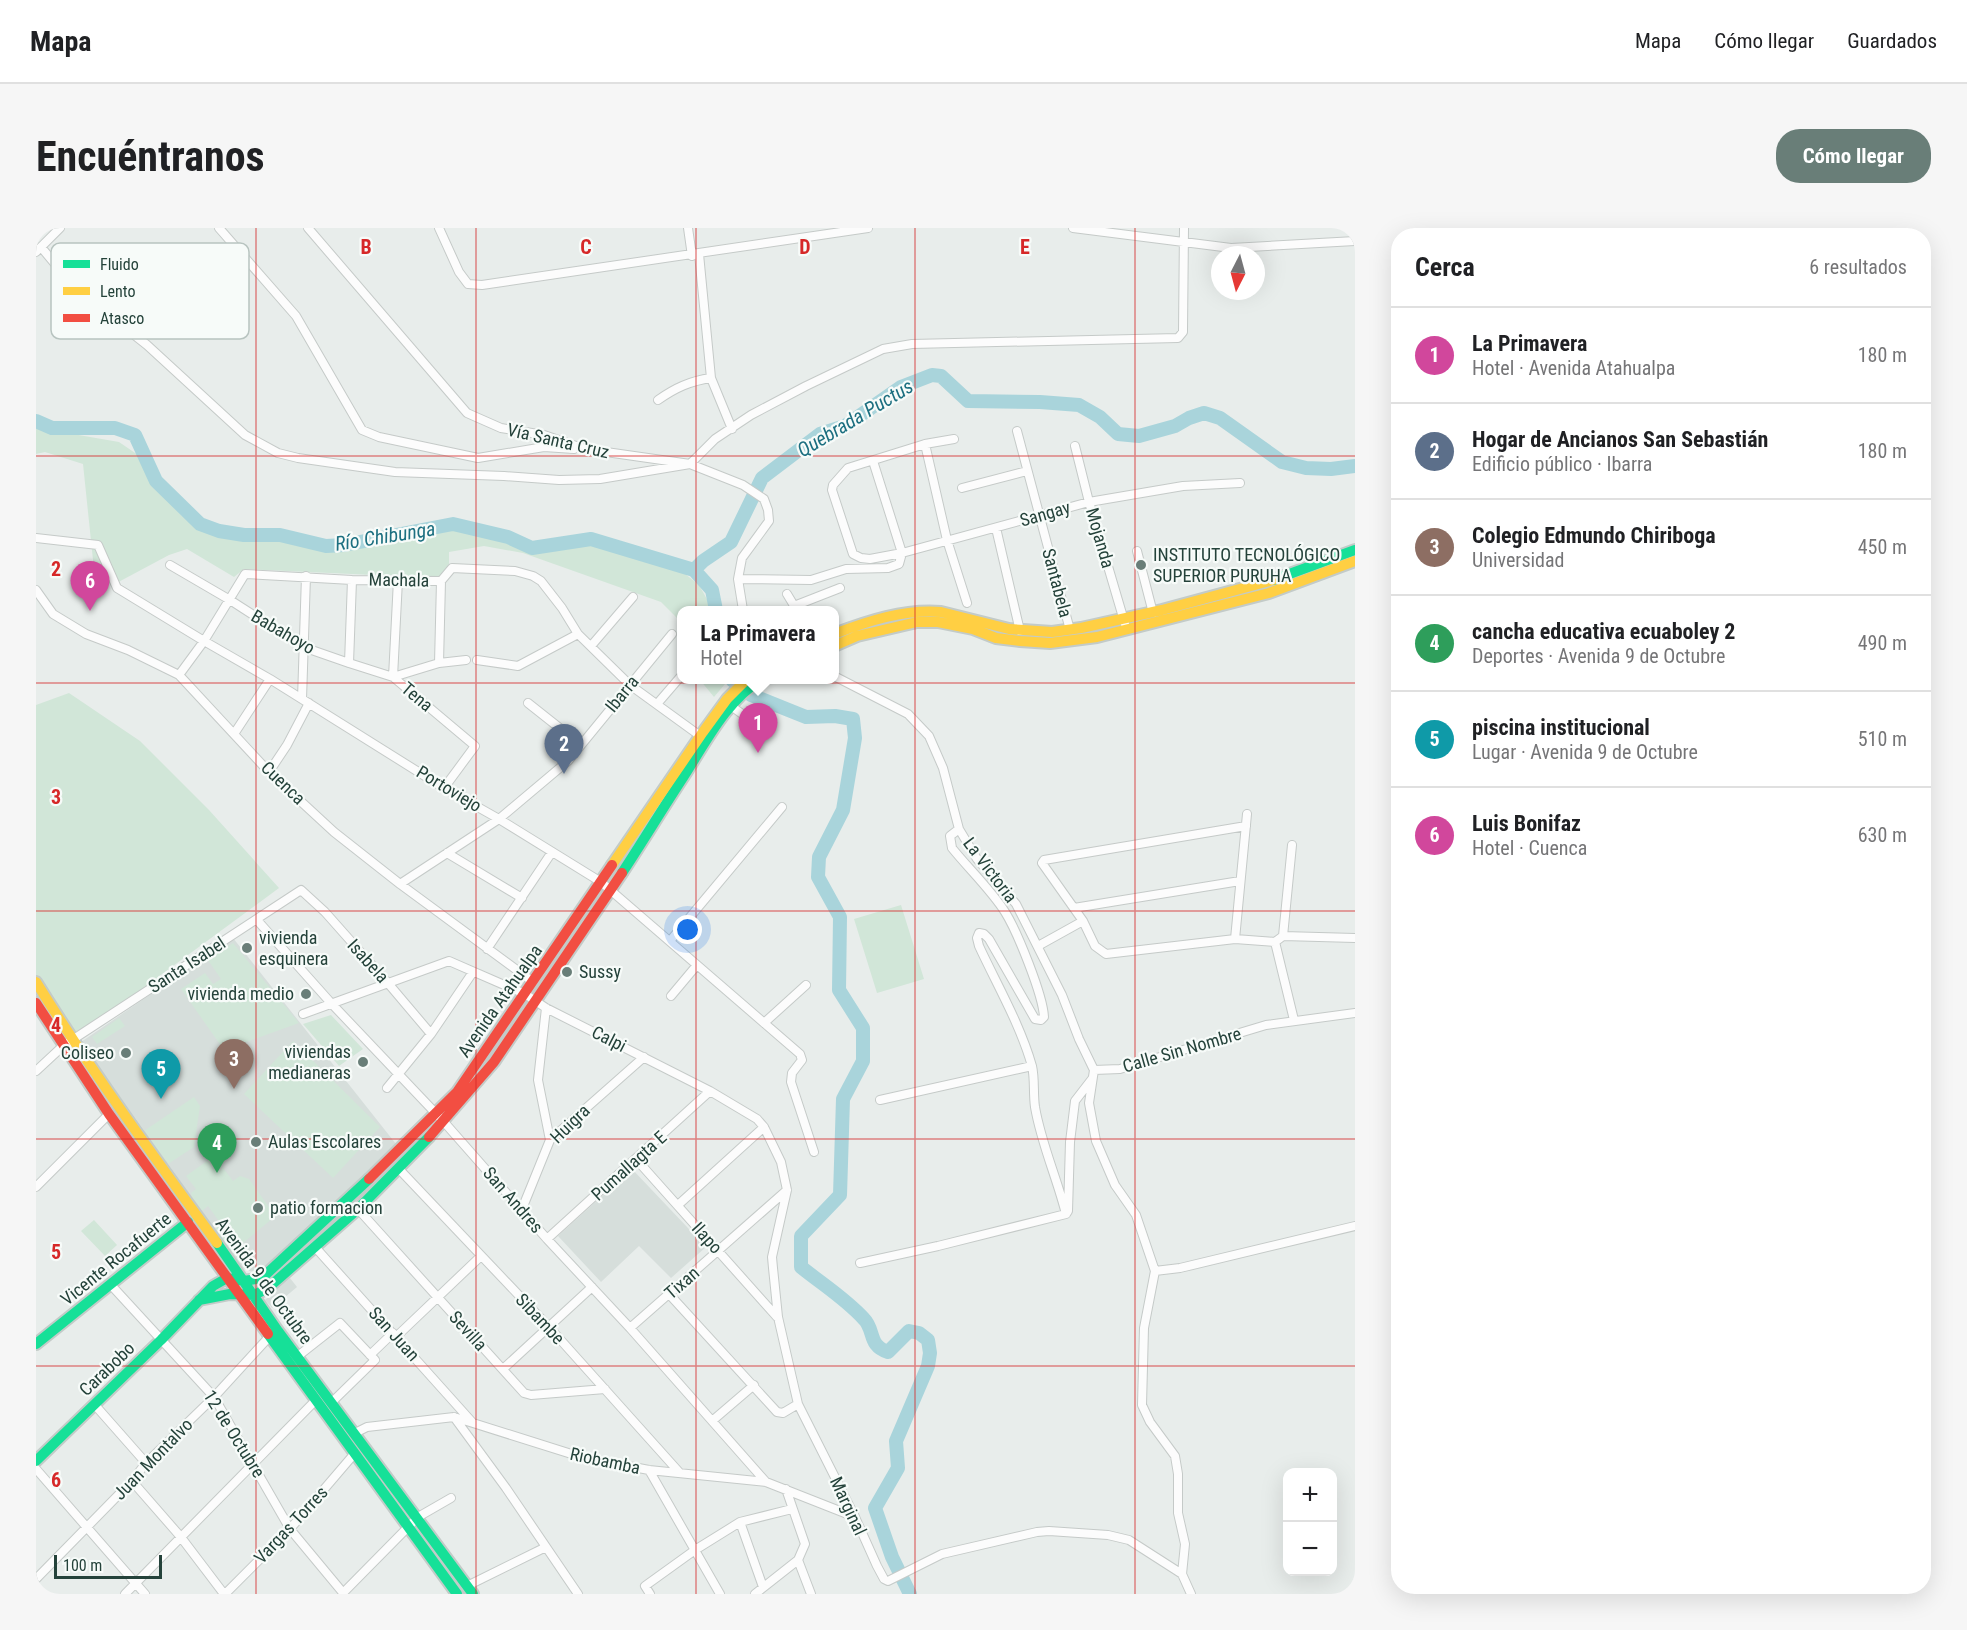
<!DOCTYPE html>
<html lang="es">
<head>
<meta charset="utf-8">
<style>
	:root { --surface:#fff; --page:#f6f6f6; --text:#202124; --muted:#757577; --line:#e0e0e0; --accent:#697e78 }
	body { margin:0; font-family:"Roboto Condensed",sans-serif; background:var(--page); color:var(--text) }
	.controls { position:absolute; right:18px; bottom:18px; display:grid; overflow:hidden; border-radius:12px; box-shadow:0 6px 24px #0002 }
	.controls button { width:54px; height:54px; display:grid; place-items:center; padding:0; border:0; border-bottom:2px solid var(--line); background:var(--surface); color:var(--text); font:30px sans-serif }
	.compass { position:absolute; left:1175px; top:18px; width:54px; height:54px; border-radius:50%; background:var(--surface); box-shadow:0 6px 24px #0002; rotate:186deg }
	.scale { position:absolute; left:18px; bottom:15px; width:108px; box-sizing:border-box; padding-left:6px; border:3px solid #24423a; border-top:0; font-size:16px; line-height:21px; white-space:nowrap; color:#24423a; -webkit-text-stroke:4px #f7fbf9; paint-order:stroke }
	.you { position:absolute; left:652px; top:702px; width:21px; height:21px; margin:-15px; border:4px solid #fff; border-radius:50%; background:#1a73e8; box-shadow:0 0 0 9px #1a73e833 }
	.badge { display:grid; place-items:center; width:39px; height:39px; border-radius:50%; background:var(--accent); color:#fff; font-size:20px; font-weight:700 }
	.pin { position:absolute; translate:-50% -50px; filter:drop-shadow(0 2px 3px #0008) }
	.pin::after { content:''; position:absolute; top:32px; width:21px; height:18px; background:inherit; clip-path:polygon(0 0,100% 0,50% 100%) }
	.popup { position:absolute; left:641px; top:378px; width:162px; height:78px; box-sizing:border-box; display:grid; place-content:center; border-radius:12px; background:var(--surface); filter:drop-shadow(0 2px 4px #0005); font-size:20px; white-space:nowrap; color:var(--muted) }
	.popup b { font-size:22px; color:var(--text) }
	.popup::after { content:''; position:absolute; left:50%; top:100%; margin-left:-12px; border:12px solid transparent; border-top-color:var(--surface) }
	.list { margin:0; padding:0; list-style:none }
	h2 { display:flex; justify-content:space-between; align-items:center; height:78px; margin:0; padding:0 24px; font-size:26px }
	h2 small { font-size:20px; font-weight:400; color:var(--muted) }
	.list li { display:grid; grid-template-columns:39px 1fr auto; gap:18px; align-items:center; box-sizing:border-box; height:96px; padding:0 24px; border-top:2px solid var(--line) }
	.list b { display:block; font-size:22px; white-space:nowrap }
	.list p { margin:0; font-size:20px; white-space:nowrap; color:var(--muted) }
	.list em { font-size:20px; font-style:normal; color:var(--muted) }
	.map { position:relative; flex:none; width:1319px; height:1366px; overflow:hidden; border-radius:24px }
	header { display:flex; align-items:center; gap:36px; box-sizing:border-box; height:84px; padding:0 30px; background:var(--surface); border-bottom:2px solid var(--line) }
	header strong { font-size:28px }
	nav { display:flex; gap:33px; margin-inline-start:auto; font-size:21px }
	.intro { display:flex; align-items:center; justify-content:space-between; box-sizing:border-box; height:144px; padding:0 36px }
	h1 { margin:0; font-size:42px }
	.button { padding:15px 27px; border-radius:24px; background:var(--accent); color:#fff; font-size:21px; font-weight:700 }
	main { display:flex; gap:36px; padding:0 36px }
	aside { flex:1; background:var(--surface); border-radius:24px; box-shadow:0 6px 24px #0002 }
	.map>svg:first-child { display:block }
</style>
</head>
<body>
<header>
<strong>Mapa</strong>
<nav><a>Mapa</a><a>Cómo llegar</a><a>Guardados</a></nav>
</header>
<div class="intro"><h1>Encuéntranos</h1><a class="button">Cómo llegar</a></div>
<main>
<div class="map">
<svg width="1319" height="1366" viewBox="0 0 1319 1366">
	<rect width="100%" height="100%" fill="#e8edeb"/>
	<path fill="#d6dedb" d="M197 710 360 916 227 1042 217 1044 207 1041 45 814Z
		M596 941 670 1019 635 1050 603 1018 565 1054 522 1008Z
		M254 1050 261 1059 236 1080 229 1072Z"/>
	<path fill="#d1e6d8" d="M0 197 31 205 83 214 105 229 125 263 145 287 167 303 200 312H235L280 320 313 321 425 301 511 322 532 321 559 316 648 345 663 357 677 382H646L645 394 625 374 487 325 448 318 413 324V336L403 350 208 341 198 349 151 321 133 327 75 358 72 348 59 351 47 236 9 224 0 226Z
		M664 452H688L689 456 678 469Z
		M33 465 104 513 173 582 243 660 39 810 0 749V477Z
		M865 677 888 751 841 765 818 691Z
		M197 715 263 795 188 822 145 761 169 745 177 756 185 751 172 732Z
		M295 787 327 821 303 838 267 796Z
		M83 790 89 798 61 816 56 809Z
		M257 813 344 899 297 950 208 866Z
		M158 869 164 878 158 919 132 936 108 903Z
		M178 928 197 953 204 948 213 951 235 982 232 985 236 990 237 989 234 984 242 986 196 1024 179 1001 185 996 172 978 166 983 156 969 155 965 160 961 150 948Z
		M58 992 81 1017 69 1028 45 1003Z"/>
	<g fill="none" stroke-linecap="round" stroke-linejoin="round">
		<path stroke="#a9d4db" stroke-width="14" d="M0 193 16 200H79L99 207 120 253 164 296 183 303 208 307H244L290 318 308 317 417 296 472 309 496 320 555 311 658 342 676 362 680 382
			M658 342 667 333 695 314 726 250 784 206 809 198 865 159 896 147 905 148 932 173 1004 174 1043 177 1064 189 1082 206 1103 208 1139 198 1153 190 1168 185 1184 190 1246 234 1270 240 1295 241 1319 238
			M696 452 715 467 770 489 799 488 817 491 819 510 807 582 783 629 782 649 804 689 803 762 827 800V833L807 871 804 967 765 1008V1039C786 1056 810 1071 828 1091 839 1102 832 1118 852 1124L873 1103 883 1105 892 1112 894 1125 892 1138 860 1213 862 1240 839 1280 856 1329 874 1366"/>
		<defs>
			<path id="street" d="M183 0 260 88 326 202 343 209 442 230 508 219 538 221
				M272 0 431 185 465 200 508 207 549 221 654 236 707 257 728 271 732 282 733 293 706 330 702 351 707 382
				M403 0 423 44 432 56 446 57 832 0
				M652 0 656 28
				M1037 0 1195 20 1319 13
				M5 19 39 60 111 117 209 207 242 225 262 230 359 244 468 248 523 252 564 251 654 236 679 211 715 187 770 158 847 121 876 116 1142 110 1147 104 1148 0
				M0 24 24 0
				M663 26 675 150 696 201
				M622 172C639 160 654 153 675 150
				M981 203 1034 402
				M918 211 889 216 812 240 797 257 796 262 817 326 825 330 834 331 866 325 1053 274 1147 258 1204 255
				M889 216 911 312 931 375
				M1039 218 1053 274 1089 396
				M926 260 991 243
				M960 300 984 403
				M0 310 62 317 81 360 168 413 234 451 408 560 463 591 565 654 764 826 766 832 756 845 755 854 778 924
				M1101 323 1117 385
				M134 337 194 372 267 419 313 435 357 449 403 435 430 432
				M702 351 775 352 810 341 852 340 863 336 866 325 837 233
				M0 362 17 386 50 406 92 422 143 447 233 544 298 604 364 656 497 754
				M751 366 760 381
				M758 378 804 360
				M555 418 597 369
				M441 432 482 438 542 406
				M313 435 316 352
				M403 435 405 353
				M143 447 168 413 209 346 316 352 405 353 416 340 479 343 497 348 505 353 526 380 542 406 594 457 667 510
				M798 448 872 486 893 508 907 540 923 601 941 631 980 676 1026 767 1043 811 1058 842
				M357 449 439 518 408 560
				M357 449 362 352
				M266 471 270 348
				M492 475 545 517
				M621 476 646 447
				M695 478 723 498
				M198 506 234 451
				M233 544 251 517 273 475
				M1210 598 1008 632 1006 635 1047 693 1059 718 1070 726 1199 711 1239 714
				M923 601 914 608 916 620C932 640 956 663 969 684 981 703 1007 767 1008 789L1005 792 999 791 953 711 948 706 943 705 941 710 943 718C961 757 984 796 996 838 999 851 997 865 999 879 1005 915 1021 950 1030 986
				M1256 617 1247 708 1239 714 1258 792
				M411 625 486 670
				M364 656 463 591 532 533 636 406
				M1038 680 1204 653
				M221 692 295 775 408 894 511 1011 594 1100 730 1254
				M1247 708 1319 710
				M1199 711 1211 586
				M634 713 746 579
				M1002 718 1047 693
				M451 721 516 624
				M635 768 661 737
				M510 780 502 852 514 912
				M267 786 413 733 489 766 510 780 674 863 721 891 728 899 745 934 751 962 736 1029 737 1040 742 1089 762 1176 819 1289 841 1338 848 1351 852 1353 906 1326 1001 1304 1013 1303 1072 1307 1093 1312 1146 1346
				M728 795 770 757
				M1058 842 1053 875 1060 913 1079 957 1100 987 1119 1043 1108 1100 1106 1177 1114 1194 1139 1228 1142 1246V1285L1149 1316 1146 1346 1155 1366
				M1058 842 1084 841 1230 797 1319 785
				M0 843 27 818 265 662 289 684 351 754 395 806
				M351 860 395 806 437 744
				M844 872 996 838
				M600 931 741 1089
				M362 940 513 1099 643 1244
				M0 959 73 886
				M642 977 728 899
				M322 981 488 1165 495 1167 569 1161
				M486 981 514 912 608 829
				M511 1011 674 863
				M279 1019 436 1194
				M824 1035 902 1018 1030 986 1032 983 1034 914 1039 873 1056 851
				M1119 1043 1144 1040 1319 998
				M75 1057 178 1169 254 1301 308 1366
				M633 1066 741 1184 747 1185 762 1176
				M594 1100 751 962
				M361 1108 445 1028
				M334 1127 357 1105
				M262 1128 304 1095 339 1132 296 1174
				M467 1141 556 1059
				M58 1176 110 1235
				M418 1189 470 1260 542 1366
				M676 1193 718 1157
				M319 1205 331 1199 418 1189 545 1229 613 1242 730 1254 819 1289
				M0 1241 109 1366
				M613 1242 684 1366
				M96 1253 144 1308 188 1366
				M750 1261 769 1316 762 1332 775 1366
				M704 1294 727 1359
				M0 1351 96 1253 110 1235 178 1169 233 1109
				M431 1358 510 1319
				M89 1366 279 1173
				M189 1366 254 1301 319 1225
				M306 1366 382 1289 415 1270
				M614 1366 609 1358 659 1322 704 1294 756 1281
				M719 1366 762 1332"/>
			<path id="fast" d="M1237 352 1319 322
				M586 645C607 613 627 580 648 548 668 517 692 470 725 452
				M181 1015 242 1103 437 1366
				M163 1072 194 1066 218 1067 232 1060 322 981 393 909
				M232 1106 421 1366
				M0 1116 152 994
				M0 1233 125 1112 177 1058 191 1050 208 1053 226 1050 333 951"/>
			<path id="slow" d="M798 406C832 393 868 381 905 384L973 401 1016 404 1045 400 1126 382 1237 352
				M798 418 821 408 881 394H902L937 401 960 410 984 413 1014 415 1061 409 1233 365 1319 333
				M576 637 667 504 691 471 710 452
				M0 754C56 844 118 929 181 1015"/>
			<path id="jam" d="M0 775 73 886 232 1106
				M393 909 458 834 586 645
				M333 951 421 864 576 637"/>
		</defs>
		<use href="#street" stroke="#c5cac8" stroke-width="10"/>
		<use href="#fast" stroke="#c3cbc8" stroke-width="14"/>
		<use href="#slow" stroke="#c3cbc8" stroke-width="14"/>
		<use href="#jam" stroke="#c3cbc8" stroke-width="14"/>
		<use href="#street" stroke="#fcfcfc" stroke-width="8"/>
		<use href="#fast" stroke="#16e098" stroke-width="10"/>
		<use href="#slow" stroke="#ffcf43" stroke-width="10"/>
		<use href="#jam" stroke="#f24e42" stroke-width="10"/>
	</g>
	<path fill="none" stroke="#d62828" stroke-width="1.5" stroke-opacity="0.55" d="M220 0V1366M440 0V1366M660 0V1366M879 0V1366M1099 0V1366M0 228H1319M0 455H1319M0 683H1319M0 911H1319M0 1138H1319"/>
	<g fill="#697e78" stroke="#f7fbf9" stroke-width="2">
		<circle cx="1105" cy="337" r="6"/>
		<circle cx="211" cy="720" r="6"/>
		<circle cx="531" cy="744" r="6"/>
		<circle cx="270" cy="766" r="6"/>
		<circle cx="90" cy="825" r="6"/>
		<circle cx="327" cy="834" r="6"/>
		<circle cx="220" cy="914" r="6"/>
		<circle cx="222" cy="980" r="6"/>
	</g>
	<g text-anchor="middle" stroke-width="4.5" stroke-linejoin="round" paint-order="stroke">
		<g font-size="18" fill="#24423a" stroke="#f7fbf9">
			<text transform="translate(522 213) rotate(13)" y="6">Vía Santa Cruz</text>
			<text transform="translate(1009 286) rotate(-16)" y="6">Sangay</text>
			<text transform="translate(1064 310) rotate(74)" y="6">Mojanda</text>
			<text transform="translate(363 352) rotate(1)" y="6">Machala</text>
			<text transform="translate(1021 355) rotate(75)" y="6">Santabela</text>
			<text transform="translate(247 404) rotate(30)" y="6">Babahoyo</text>
			<text transform="translate(586 466) rotate(-51)" y="6">Ibarra</text>
			<text transform="translate(381 469) rotate(40)" y="6">Tena</text>
			<text transform="translate(247 555) rotate(44)" y="6">Cuenca</text>
			<text transform="translate(413 561) rotate(31)" y="6">Portoviejo</text>
			<text transform="translate(954 642) rotate(53)" y="6">La Victoria</text>
			<text transform="translate(332 733) rotate(48)" y="6">Isabela</text>
			<text transform="translate(151 737) rotate(-33)" y="6">Santa Isabel</text>
			<text transform="translate(464 773) rotate(-55)" y="6">Avenida Atahualpa</text>
			<text transform="translate(573 811) rotate(27)" y="6">Calpi</text>
			<text transform="translate(1146 822) rotate(-16)" y="6">Calle Sin Nombre</text>
			<text transform="translate(534 896) rotate(-44)" y="6">Huigra</text>
			<text transform="translate(593 938) rotate(-42)" y="6">Pumallagta E</text>
			<text transform="translate(477 972) rotate(49)" y="6">San Andres</text>
			<text transform="translate(671 1010) rotate(48)" y="6">Ilapo</text>
			<text transform="translate(80 1031) rotate(-39)" y="6">Vicente Rocafuerte</text>
			<text transform="translate(228 1053) rotate(54)" y="6">Avenida 9 de Octubre</text>
			<text transform="translate(646 1055) rotate(-41)" y="6">Tixan</text>
			<text transform="translate(504 1091) rotate(47)" y="6">Sibambe</text>
			<text transform="translate(432 1103) rotate(48)" y="6">Sevilla</text>
			<text transform="translate(358 1106) rotate(48)" y="6">San Juan</text>
			<text transform="translate(71 1141) rotate(-44)" y="6">Carabobo</text>
			<text transform="translate(198 1206) rotate(58)" y="6">12 de Octubre</text>
			<text transform="translate(117 1231) rotate(-46)" y="6">Juan Montalvo</text>
			<text transform="translate(569 1233) rotate(12)" y="6">Riobamba</text>
			<text transform="translate(812 1278) rotate(65)" y="6">Marginal</text>
			<text transform="translate(255 1297) rotate(-47)" y="6">Vargas Torres</text>
		</g>
		<g font-size="18" fill="#24423a" stroke="#f7fbf9" text-anchor="start">
			<text x="1117" y="333">INSTITUTO TECNOLÓGICO<tspan x="1117" dy="21">SUPERIOR PURUHA</tspan></text>
			<text x="223" y="716">vivienda<tspan x="223" dy="21">esquinera</tspan></text>
			<text x="543" y="750">Sussy</text>
			<text x="258" y="772" text-anchor="end">vivienda medio</text>
			<text x="315" y="830" text-anchor="end">viviendas<tspan x="315" dy="21">medianeras</tspan></text>
			<text x="78" y="831" text-anchor="end">Coliseo</text>
			<text x="232" y="920">Aulas Escolares</text>
			<text x="234" y="986">patio formacion</text>
		</g>
		<g font-size="20" font-style="italic" fill="#1c6f80" stroke="#f7fbf9">
			<text transform="translate(819 190) rotate(-31)" y="7">Quebrada Puctus</text>
			<text transform="translate(349 308) rotate(-9)" y="7">Río Chibunga</text>
		</g>
	</g>
	<rect x="15" y="15" width="198" height="96" rx="9" fill="#f7fbf9" stroke="#b8c4c0" stroke-width="1.5"/>
	<rect x="27" y="32" width="27" height="8" fill="#16e098"/>
	<rect x="27" y="59" width="27" height="8" fill="#ffcf43"/>
	<rect x="27" y="86" width="27" height="8" fill="#f24e42"/>
	<g font-size="16" fill="#24423a">
		<text x="64" y="42">Fluido</text>
		<text x="64" y="69">Lento</text>
		<text x="64" y="96">Atasco</text>
	</g>
	<g font-size="20" text-anchor="middle" font-weight="bold" fill="#d62828" stroke="#f7fbf9" stroke-width="4.5" stroke-linejoin="round" paint-order="stroke">
		<text x="330" y="26">B</text>
		<text x="550" y="26">C</text>
		<text x="769" y="26">D</text>
		<text x="989" y="26">E</text>
		<text x="20" y="348">2</text>
		<text x="20" y="576">3</text>
		<text x="20" y="804">4</text>
		<text x="20" y="1031">5</text>
		<text x="20" y="1259">6</text>
	</g>
</svg>
<div class="controls">
<button>+</button>
<button>−</button>
</div>
<svg class="compass" viewBox="-18 -18 36 36"><path d="M0-13l5 13h-10z" fill="#e53935"/><path d="M0 13l5-13h-10z" fill="#757577"/></svg>
<div class="scale">100 m</div>
<div class="you"></div>
<div class="pin badge" style="left:722px;top:525px;background:#d1479c">1</div>
<div class="popup"><b>La Primavera</b>Hotel</div>
<div class="pin badge" style="left:528px;top:546px;background:#5c6f8a">2</div>
<div class="pin badge" style="left:198px;top:861px;background:#8d6e63">3</div>
<div class="pin badge" style="left:181px;top:945px;background:#2e9e5b">4</div>
<div class="pin badge" style="left:125px;top:871px;background:#0f9aa8">5</div>
<div class="pin badge" style="left:54px;top:383px;background:#d1479c">6</div>
</div>
<aside>
<h2>Cerca<small>6 resultados</small></h2>
<ul class="list">
<li><span class="badge" style="background:#d1479c">1</span><div><b>La Primavera</b><p>Hotel · Avenida Atahualpa</p></div><em>180 m</em></li>
<li><span class="badge" style="background:#5c6f8a">2</span><div><b>Hogar de Ancianos San Sebastián</b><p>Edificio público · Ibarra</p></div><em>180 m</em></li>
<li><span class="badge" style="background:#8d6e63">3</span><div><b>Colegio Edmundo Chiriboga</b><p>Universidad</p></div><em>450 m</em></li>
<li><span class="badge" style="background:#2e9e5b">4</span><div><b>cancha educativa ecuaboley 2</b><p>Deportes · Avenida 9 de Octubre</p></div><em>490 m</em></li>
<li><span class="badge" style="background:#0f9aa8">5</span><div><b>piscina institucional</b><p>Lugar · Avenida 9 de Octubre</p></div><em>510 m</em></li>
<li><span class="badge" style="background:#d1479c">6</span><div><b>Luis Bonifaz</b><p>Hotel · Cuenca</p></div><em>630 m</em></li>
</ul>
</aside>
</main>
</body>
</html>
